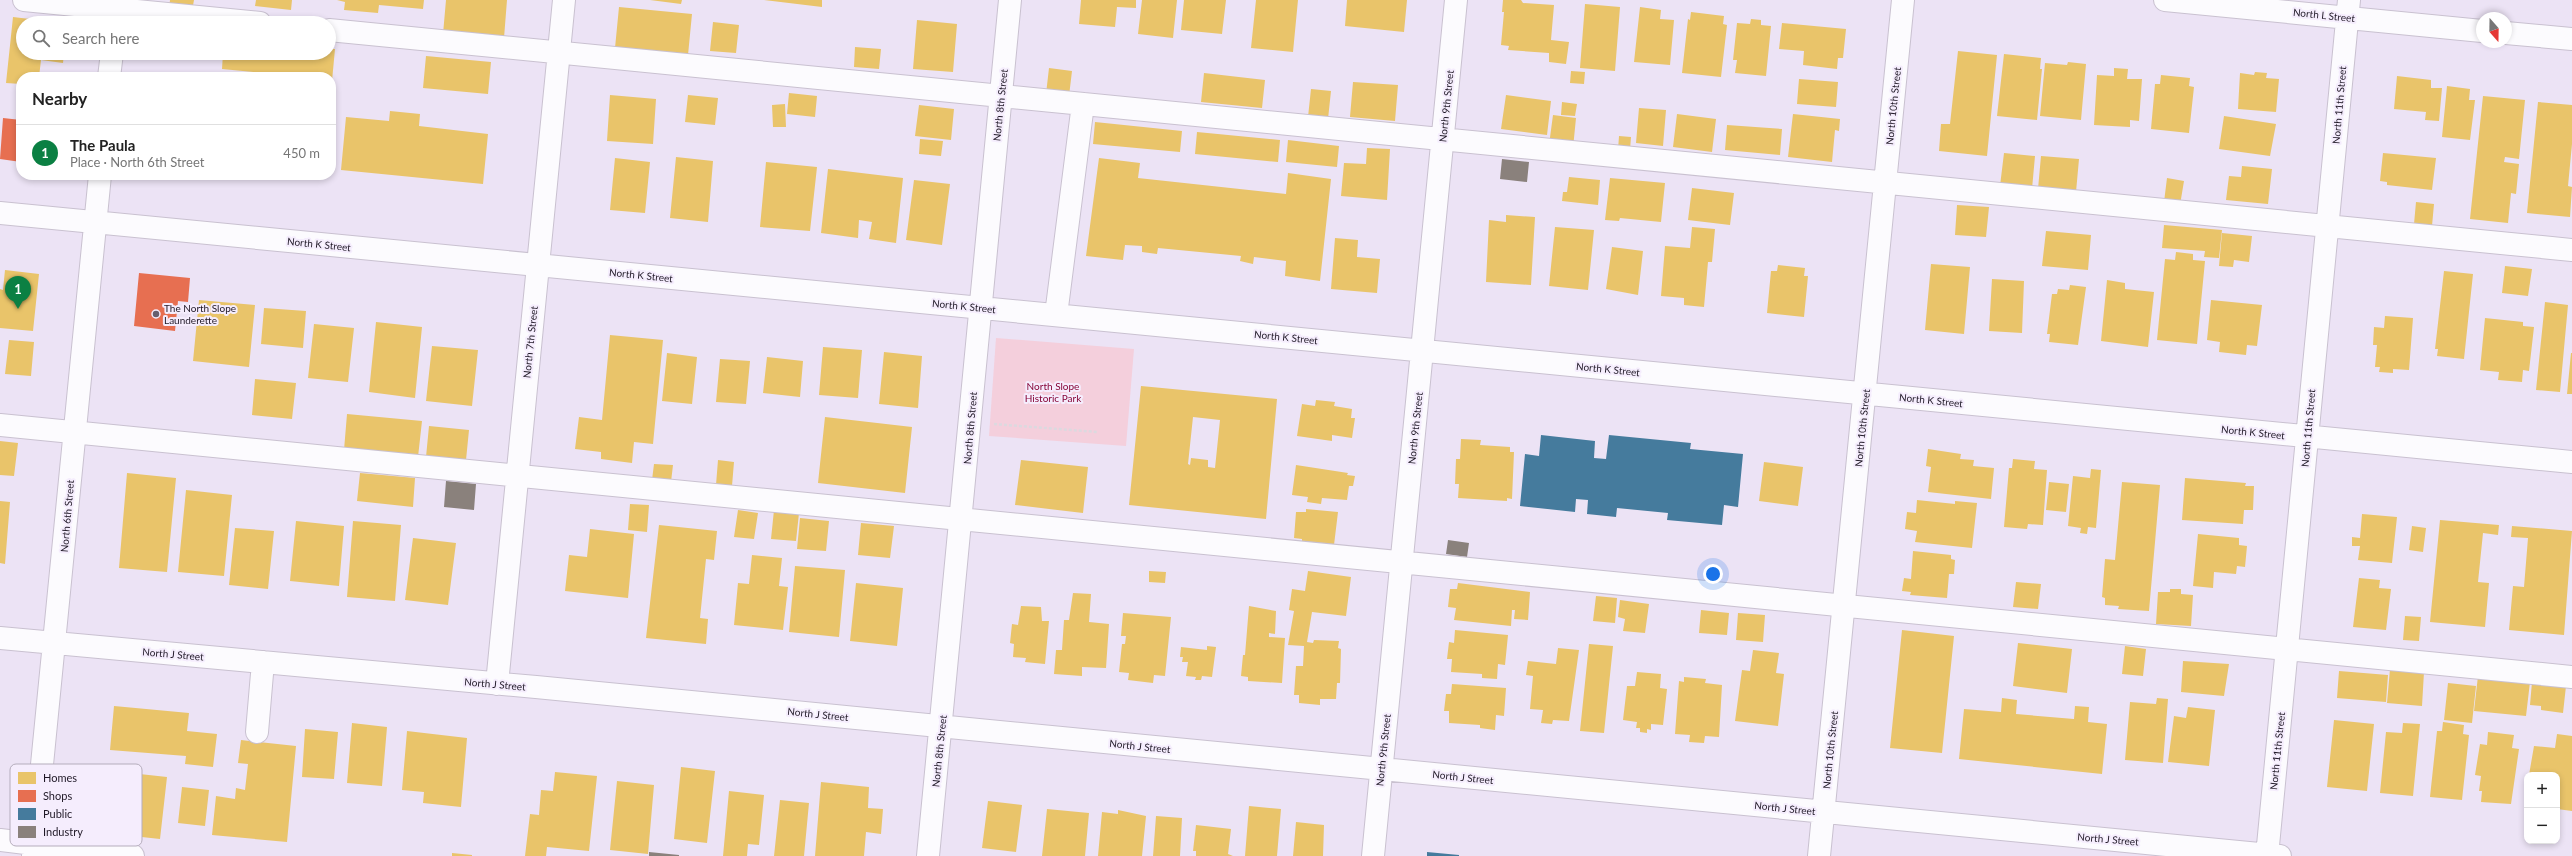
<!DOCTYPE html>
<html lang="en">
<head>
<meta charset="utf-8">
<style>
	:root { --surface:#fff; --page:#f2f2f2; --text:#222; --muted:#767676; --line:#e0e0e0; --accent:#0b8043 }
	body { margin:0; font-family:Lato,sans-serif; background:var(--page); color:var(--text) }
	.controls { position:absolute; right:12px; bottom:12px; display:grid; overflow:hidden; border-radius:8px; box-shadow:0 2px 6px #0003 }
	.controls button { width:36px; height:36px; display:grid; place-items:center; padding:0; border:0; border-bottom:1px solid var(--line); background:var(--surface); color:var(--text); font:20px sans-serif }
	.compass { position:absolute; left:2476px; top:12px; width:36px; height:36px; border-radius:50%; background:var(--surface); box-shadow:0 2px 6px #0003; rotate:160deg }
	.you { position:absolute; left:1713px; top:574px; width:14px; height:14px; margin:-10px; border:3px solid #fff; border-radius:50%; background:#1a73e8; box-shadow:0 0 0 6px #1a73e833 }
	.badge { display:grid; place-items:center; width:26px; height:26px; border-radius:50%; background:var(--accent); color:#fff; font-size:13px; font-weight:700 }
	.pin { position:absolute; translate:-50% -33px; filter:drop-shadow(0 1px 2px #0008) }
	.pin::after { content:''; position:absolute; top:21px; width:14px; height:12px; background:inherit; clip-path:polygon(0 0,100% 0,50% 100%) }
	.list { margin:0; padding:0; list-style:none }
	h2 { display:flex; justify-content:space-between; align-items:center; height:52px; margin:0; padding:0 16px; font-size:17px }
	h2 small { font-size:13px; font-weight:400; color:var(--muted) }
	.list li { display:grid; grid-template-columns:26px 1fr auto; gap:12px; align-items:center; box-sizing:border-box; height:56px; padding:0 16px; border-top:1px solid var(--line) }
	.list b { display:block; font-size:15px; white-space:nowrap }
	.list p { margin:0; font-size:13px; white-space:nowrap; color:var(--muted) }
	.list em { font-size:13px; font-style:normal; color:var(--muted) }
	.icon { flex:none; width:22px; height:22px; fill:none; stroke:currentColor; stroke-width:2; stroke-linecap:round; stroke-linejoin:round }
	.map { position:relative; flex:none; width:2572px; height:856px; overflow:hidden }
	.search { position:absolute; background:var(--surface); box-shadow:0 2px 6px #0003; left:16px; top:16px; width:320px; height:44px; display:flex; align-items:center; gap:10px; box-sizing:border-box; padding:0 14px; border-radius:22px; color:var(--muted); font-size:15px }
	.panel { position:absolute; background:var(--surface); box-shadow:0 2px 6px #0003; left:16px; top:72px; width:320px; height:108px; border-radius:16px }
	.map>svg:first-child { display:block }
</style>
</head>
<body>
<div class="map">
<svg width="2572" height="856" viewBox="0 0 2572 856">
	<rect width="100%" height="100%" fill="#ece3f5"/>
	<path fill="#f4cfdc" d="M996 338 1134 349 1126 446 989 436Z"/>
	<path fill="#e9c46a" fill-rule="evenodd" d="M170 0H194L192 11 169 9Z
		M256 0H292L291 10 255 6Z
		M337 0H424L423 9 379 5 378 13 344 10 345 2Z
		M446 0H507L504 38 443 34Z
		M650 0H682L681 4Z
		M764 0H822V7Z
		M1081 0H1136V8L1117 7 1115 27 1079 24Z
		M1142 0H1177L1173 38 1138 34Z
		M1184 0H1226L1222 34 1181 30Z
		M1256 0H1298L1293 52 1251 48Z
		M1347 0H1407L1404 32 1345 26Z
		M1503 0H1521L1523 3 1554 5 1551 40 1569 42 1566 64 1549 62V53L1508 50 1509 46 1501 45 1504 12H1502Z
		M1585 4 1620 7 1615 71 1580 68Z
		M619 7 692 14 688 55 615 48Z
		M1640 7 1661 10 1660 19 1674 20 1670 65 1634 62Z
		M1691 12 1724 16 1723 24 1727 25 1721 77 1682 73 1688 19 1690 20Z
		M13 17 55 22 23 23V53H64L63 63 41 60 39 77H21V84L6 83Z
		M1751 19 1761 20V25L1771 26 1766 76 1735 73 1737 60H1733L1737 23 1750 24Z
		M917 20 957 24 953 72 913 69Z
		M713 22 739 25 736 53 710 51Z
		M1782 23 1846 29 1843 58H1838L1837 69 1803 65 1804 51 1779 49Z
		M855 47 881 49 879 69 854 67Z
		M329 49H335L332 81 331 77H306L222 69 223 53H329Z
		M1958 51 1997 55 1987 156 1939 151 1941 124H1950Z
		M2004 54 2041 58 2040 69H2042L2037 120 1997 116Z
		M426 56 491 62 488 94 423 88Z
		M2068 62 2086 64 2081 120 2040 116 2045 63 2067 65Z
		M1049 68 1072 71 1069 96 1046 94Z
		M2114 68 2128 69 2127 79H2142L2139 121 2130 120V127L2094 125 2097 75 2114 76Z
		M1571 71 1585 72 1584 84 1570 83Z
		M2255 72 2267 73 2266 78 2279 79 2276 112 2238 109 2240 73 2254 75Z
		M1204 73 1265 80 1262 108 1201 102Z
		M2161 75 2190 78 2189 86 2194 87 2189 133 2151 129 2155 84H2160Z
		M2397 76 2431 80V88H2442L2439 121 2425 120 2426 112 2394 109Z
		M1799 79 1838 82 1836 107 1797 104Z
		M1353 82 1398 85 1395 121 1350 117Z
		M2447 86 2470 89 2469 100H2475L2470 140 2442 137Z
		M1311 89 1331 91 1328 119 1308 117Z
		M789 93 817 96 815 117 787 114Z
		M610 95 656 99 653 144 607 141Z
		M688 95 718 98 715 125 685 122Z
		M1506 95 1551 101 1547 135 1501 129Z
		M2483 96 2525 100 2519 159 2505 157 2504 162 2519 164 2516 194 2511 193 2508 223 2470 219Z
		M1562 102 1577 104 1575 116 1561 115Z
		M2538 102 2572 105V144L2568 186 2572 187 2570 217 2527 213Z
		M785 104 786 127H773L772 105Z
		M919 105 954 109 951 140 915 136Z
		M331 107H334L332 127H331Z
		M1639 108 1666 110 1663 146 1636 143Z
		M390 111 420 114 419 126 488 134 483 184 341 170 346 117 389 121Z
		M1677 114 1716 119 1712 152 1673 147Z
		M1793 114 1840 119 1839 131 1835 130 1832 162 1788 157Z
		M1553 115 1576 118 1573 148 1549 145Z
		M2224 116 2276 124 2270 156 2219 149Z
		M1095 122 1182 131 1180 152 1093 144Z
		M1727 125 1782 129 1780 155 1725 150Z
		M1197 132 1280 140 1278 162 1195 154Z
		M1619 136 1631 137 1630 150H1618Z
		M920 139 943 141 941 156 919 154Z
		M1288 140 1339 146 1337 167 1286 162Z
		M1367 148 1390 149 1387 200 1341 196 1344 163 1366 164Z
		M2004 153 2035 156 2032 189 2000 186Z
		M2383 153 2436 158 2432 190 2387 185V182L2380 181Z
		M2041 156 2079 159 2076 192 2038 189Z
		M676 157 713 161 708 222 670 218Z
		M615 158 650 162 645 213 610 210Z
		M1099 158 1140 163 1138 178 1286 194 1288 173 1331 179 1320 281 1285 276 1286 261 1254 257 1253 264 1240 261 1241 256 1158 248 1157 254 1142 252V246L1125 245 1123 260 1086 256Z
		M766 162 817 167 810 231 760 227Z
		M2242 166 2272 169 2268 204 2226 200 2229 176 2241 177Z
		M828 169 903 178 896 243 869 239 872 222 859 220 858 238 821 233Z
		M1569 177 1600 180 1598 205 1562 201 1563 192H1567Z
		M1610 178 1665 183 1661 222 1620 218 1619 221 1605 220Z
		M2167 178 2184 181 2180 205 2164 202Z
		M914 180 950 184 942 245 906 240Z
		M1692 188 1734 193 1730 225 1688 220Z
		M2416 202 2434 204 2432 226 2414 224Z
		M1957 205 1989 207 1986 237 1955 235Z
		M1506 215 1535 217 1531 285 1486 282 1489 220 1506 222Z
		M2164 225 2222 230 2219 258 2204 257 2205 251 2162 248Z
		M1555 227 1594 230 1588 290 1549 286Z
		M1692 227 1715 229 1712 262H1708L1704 307 1684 305V298L1661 296 1665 246 1690 248Z
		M2046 231 2091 235 2088 270 2042 266Z
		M2222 233 2252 236 2249 262 2234 260 2233 267 2219 266Z
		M1335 238 1358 240 1357 257 1380 259 1377 293 1331 289Z
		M1612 247 1643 251 1638 295 1606 289Z
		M2176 252 2193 254V260L2205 261 2197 344 2157 340 2165 259 2175 260Z
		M1931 264 1970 267 1964 334 1925 330Z
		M1778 265 1805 268 1804 276H1808L1804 317 1767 313 1771 271H1777Z
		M2505 266 2532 269 2528 296 2502 293Z
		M5 270 39 274 33 331 0 328V289L3 290Z
		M2444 271 2473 274 2464 359 2437 356 2438 349H2435Z
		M1992 279 2024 281 2022 333 1989 331Z
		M2107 280 2125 283V289L2154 292 2148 347 2101 341Z
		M2070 285 2086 287 2078 345 2049 342 2050 334H2047L2052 294H2057L2058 289 2069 290Z
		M199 300 255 305 249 367 193 361Z
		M2211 300 2262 305 2257 346 2247 345 2246 355 2219 352 2220 342 2207 340Z
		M2545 302 2568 305 2560 392 2536 390Z
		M264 308 306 311 303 348 261 344Z
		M2385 316 2413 318 2409 370 2393 369V373L2379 372 2380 367H2375L2377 345H2373L2374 327 2384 328Z
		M2485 318 2523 322V326L2534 327 2529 371 2523 370 2522 382 2498 380 2499 372 2480 370Z
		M376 322 422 327 415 398 369 392Z
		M314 324 354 328 348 382 308 378Z
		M610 335 663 340 653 444 634 442 632 463 601 459V452L575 449 579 417 602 420Z
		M9 340 34 342 31 376 5 374Z
		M432 346 478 350 472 406 426 401Z
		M823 347 862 350 858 398 819 395Z
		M884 352 922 356 918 408 879 404Z
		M667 353 697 357 692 404 662 401Z
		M2571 353H2572V394H2567Z
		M767 357 803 361 800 397 763 393Z
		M720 359 750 361 746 404 716 402Z
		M255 379 296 383 292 419 252 415Z
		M1141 386 1277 399 1266 519 1129 505ZM1193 417 1220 420 1215 468 1208 467V460L1191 458 1190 465 1188 464Z
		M1316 400 1335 402 1334 406 1352 409 1351 418H1355L1352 438 1332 435V441L1297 436 1302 404 1315 406Z
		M347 414 422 421 418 457 344 450Z
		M825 417 912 427 905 493 818 483Z
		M429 426 469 430 466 460 426 457Z
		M1461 439 1481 440 1480 445 1510 447V452H1514L1512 499 1507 498V501L1458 498 1459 484H1455L1456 459H1460Z
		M0 441 18 443 14 476 0 475Z
		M1928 449 1961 454 1960 459 1974 460 1973 466 1994 468 1991 499 1928 492 1931 467 1926 466Z
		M2013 459 2035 461 2034 469 2047 470 2043 525 2028 524 2027 529 2004 527 2009 468H2012Z
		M718 460 734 462 732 486 716 485Z
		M1021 460 1088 467 1083 513 1015 505Z
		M1764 462 1803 467 1798 506 1759 501Z
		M654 464 673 465 671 482 652 480Z
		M1296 465 1348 473 1347 475 1355 476 1353 486H1349L1347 500 1322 498 1321 504 1307 502 1308 497 1292 495Z
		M2091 469 2101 470 2096 528 2088 527 2087 534 2080 533 2081 528 2068 526 2073 476 2090 478Z
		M127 473 176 478 167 572 119 568Z
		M360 473 415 478 413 507 357 501Z
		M2185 478 2246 483 2245 486H2254L2253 510H2244L2243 524 2182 520Z
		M2049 482 2069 484 2066 512 2046 510Z
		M2122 482 2160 485 2149 611 2118 609 2119 606 2105 605V598L2102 597 2105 559 2115 560Z
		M186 490 232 495 224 576 178 572Z
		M1917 500 1955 504V501L1977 503 1972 548 1915 542 1917 531 1905 529 1907 512 1916 513Z
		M0 501 10 502 5 564 0 563Z
		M630 504 649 505 647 532 628 530Z
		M1306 509 1338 512 1334 545 1302 542V539L1294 538 1296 512H1306Z
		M738 510 758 513 754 539 734 537Z
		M774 510 799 513 796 541 771 539Z
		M2362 514 2397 517 2392 563 2358 560 2360 546H2352V537L2360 538Z
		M800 518 829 521 826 551 797 549Z
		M2440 520 2499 525 2498 535 2483 533 2478 582 2489 583 2485 627 2430 622Z
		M296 521 344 526 339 586 290 581Z
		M353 521 401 525 395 601 347 597Z
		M861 523 894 526 890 558 858 555Z
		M659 525 717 531 714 560 706 559 700 618 708 619 706 644 646 638Z
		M2412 526 2426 528 2423 552 2409 550Z
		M2512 526 2572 531 2564 635 2509 630 2513 586 2524 587 2528 538 2511 537Z
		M235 528 274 531 268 589 229 585Z
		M590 529 634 534 628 598 565 591 569 555 587 557Z
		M2198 534 2239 538V545L2247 546 2245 567 2237 566 2236 574 2214 572 2213 588 2193 586Z
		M413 538 456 543 448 605 405 600Z
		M1913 551 1951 555V559L1955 560 1954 574H1949L1947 598 1910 595 1911 592 1902 591 1904 578 1911 579Z
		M752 555 782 558 779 586 788 587 783 630 734 625 738 583 749 584Z
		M795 566 845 570 839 637 789 632Z
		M1149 571 1166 572 1165 583 1149 582Z
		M1308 571 1351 577 1346 616 1312 612 1307 642 1313 643 1314 640 1339 641 1338 648 1341 649 1340 683H1337L1336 699H1320V705L1299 703V695H1294L1296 666H1303L1304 646 1288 645 1294 611 1289 610 1292 589 1305 591Z
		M2359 578 2380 580 2379 588 2391 589 2386 630 2353 627Z
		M2016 582 2041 584 2038 609 2013 607Z
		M856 583 903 588 897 646 850 641Z
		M1458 583 1530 592 1528 620 1514 619 1515 610H1512L1511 626 1454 620 1456 608 1448 607 1450 589H1457Z
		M2170 589H2181V594L2193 595 2191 626 2156 624 2158 592H2170Z
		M1073 593 1091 594 1089 622 1109 624 1106 668 1082 667V676L1054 674 1056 650H1062L1064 620H1069Z
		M1596 596 1617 598 1615 623 1593 621Z
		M1620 600 1649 604 1645 633 1623 631 1625 619 1618 617Z
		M1021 606 1041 607 1042 621H1049L1045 664 1025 662 1026 658 1013 657 1014 644 1010 643 1012 624 1018 625Z
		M1249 606 1276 611 1275 634 1269 633V637L1285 638 1282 683 1248 681V677L1241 676 1243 655H1245Z
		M1701 610 1729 613 1727 635 1699 633Z
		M1123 613 1171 617 1165 676 1154 675 1153 683 1128 680 1129 673 1119 672 1122 644H1125L1126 636H1121Z
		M1738 613 1765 615 1763 642 1736 640Z
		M2405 616 2421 617 2419 641 2403 640Z
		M1455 630 1508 635 1505 665 1498 664 1497 679 1482 678V674L1451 672 1452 659H1447L1449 642 1454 643Z
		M1902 630 1954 636 1942 753 1890 748Z
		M2018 643 2072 649 2067 693 2013 686Z
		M1589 644 1613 646 1604 733 1580 731Z
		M1207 646 1216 647 1212 677 1202 676 1201 680H1195L1196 677 1186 676 1188 662H1182L1183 657H1180L1181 647 1207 650Z
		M2125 646 2146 649 2143 676 2122 674Z
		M1558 648 1579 650 1569 721 1553 720 1552 724 1541 723 1543 710 1530 709 1533 676 1526 675 1528 661 1556 664Z
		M1753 650 1779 653 1776 673 1784 674 1778 726 1735 721 1742 670 1750 671Z
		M2183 661 2229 664 2224 696 2181 692Z
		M2390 669 2424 672 2422 706 2387 703Z
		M2339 671 2388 675 2386 702 2337 698Z
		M1637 672 1661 674 1660 688 1667 689 1663 725 1651 724V730L1647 729V733L1640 732V728H1636L1637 722 1623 720 1627 686H1635Z
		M2478 676 2530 682 2526 716 2474 711Z
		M1684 677 1706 679 1705 683 1722 685 1719 737 1705 736 1704 743 1689 742 1690 735 1675 734 1679 681 1684 682Z
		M2532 682 2566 686 2563 713 2541 710V706L2530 705Z
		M2448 683 2476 686 2472 723 2444 720Z
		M1452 684 1506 688 1504 716 1496 715 1495 730 1480 728V725L1449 723V711H1444L1446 694H1451Z
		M2002 698 2017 700 2016 714 2074 719 2075 706 2089 707 2088 722 2107 724 2102 774 1959 759 1964 709 2001 712Z
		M2157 698 2168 699 2163 763 2125 760 2130 702 2156 704Z
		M114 706 189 713 187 731 217 734 213 767 185 764 186 756 110 750Z
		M2188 707 2215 710 2209 766 2168 762 2174 716 2186 718Z
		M2334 720 2374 724 2367 791 2327 787Z
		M2443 722 2464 725 2463 734 2469 735 2462 800 2430 797 2437 731H2442Z
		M352 723 387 727 382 786 347 783Z
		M2403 723 2420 724 2413 796 2380 793 2386 732 2402 733Z
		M305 729 338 732 334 779 302 777Z
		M407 731 467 738 461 807 423 803 424 792 402 790Z
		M2488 732 2514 735 2512 748 2519 749 2511 804 2481 802 2482 791H2479L2481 776 2475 775 2480 744 2487 745Z
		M2557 734 2572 736V811L2557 809V775H2529L2534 746 2555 748Z
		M241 740 296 746 287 842 212 835 216 796 235 799 236 788 245 790 248 764 238 763Z
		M681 767 715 771 707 843 674 839Z
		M112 771 167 777 160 839 105 833Z
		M555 772 597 776 589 851 547 847 546 856H525L530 814 539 815 541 790 553 791Z
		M617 781 654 785 648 854 610 850Z
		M821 782 869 787 868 808 883 809 881 834 866 832 864 856H815Z
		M182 787 209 790 205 826 178 823Z
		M729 791 764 795 759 845 748 844 747 856H723Z
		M780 800 809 803 804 856H774Z
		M988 801 1022 805 1016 852 982 848Z
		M1249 806 1281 809 1277 856H1245Z
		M1047 809 1089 813 1085 856H1042Z
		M1118 810 1146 816 1142 856H1098L1102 812 1118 814Z
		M1156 816 1182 818 1180 856H1153Z
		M1296 822 1324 825 1323 856H1293Z
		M1196 825 1231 829 1228 854 1233 856H1196V851H1193Z
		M452 853 472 855V856H452Z"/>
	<path fill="#e76f51" d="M3 118 21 120V162L0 159Z
		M171 175H207L206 180Z
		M139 273 190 278 188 302 178 301 175 331 134 326Z"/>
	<path fill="#457b9d" d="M1541 435 1595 441 1594 458 1606 459 1609 435 1691 443 1690 449 1743 454 1738 507 1724 505 1722 525 1667 520 1668 513 1617 508 1616 517 1587 514 1588 500 1576 499 1575 512 1520 506 1525 454 1539 456Z
		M1427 852 1459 855V856H1427Z"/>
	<path fill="#8a817c" d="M1502 159 1529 162 1527 182 1500 179Z
		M446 481 476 484 474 510 444 507Z
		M1448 540 1469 543 1467 557 1446 554Z
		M649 852 679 855V856H649Z"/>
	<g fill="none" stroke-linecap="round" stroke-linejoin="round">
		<defs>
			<path id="minor" d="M24 0 260 23
				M2165 0 2482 31
				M329 30 2572 250
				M2506 33 2572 39
				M109 77 112 53
				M0 213 2572 462
				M1056 315 1083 104
				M0 425 2572 677
				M0 638 536 687 2280 856
				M497 684 564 0
				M257 732 263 662
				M0 840 133 856
				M33 856 100 175
				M928 856 1010 0
				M1373 856 1456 0
				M1819 856 1903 0
				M2267 856 2349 0"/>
		</defs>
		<use href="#minor" stroke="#c9c1d0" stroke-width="24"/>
		<path stroke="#dcd9df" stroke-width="2.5" stroke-dasharray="3 2" stroke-linecap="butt" d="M994 424 1097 432"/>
		<use href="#minor" stroke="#fcfbfe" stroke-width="22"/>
	</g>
	<circle fill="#675f6e" stroke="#f5edfd" stroke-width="1.5" cx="156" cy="314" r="4"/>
	<g text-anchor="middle" stroke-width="4" stroke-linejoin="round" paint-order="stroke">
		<g font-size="10" fill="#1f1826" stroke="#f5edfd">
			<text transform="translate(2324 15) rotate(6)" y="4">North L Street</text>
			<text transform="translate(1000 105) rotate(-84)" y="4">North 8th Street</text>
			<text transform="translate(2339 105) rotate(-85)" y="4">North 11th Street</text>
			<text transform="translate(1446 106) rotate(-84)" y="4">North 9th Street</text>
			<text transform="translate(1893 106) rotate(-84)" y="4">North 10th Street</text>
			<text transform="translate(319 244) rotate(6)" y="4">North K Street</text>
			<text transform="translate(641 275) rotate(6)" y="4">North K Street</text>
			<text transform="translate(964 306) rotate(6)" y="4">North K Street</text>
			<text transform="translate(1286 337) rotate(6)" y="4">North K Street</text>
			<text transform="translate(530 342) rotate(-84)" y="4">North 7th Street</text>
			<text transform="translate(1608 369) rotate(6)" y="4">North K Street</text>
			<text transform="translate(1931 400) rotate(6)" y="4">North K Street</text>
			<text transform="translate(970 428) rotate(-85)" y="4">North 8th Street</text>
			<text transform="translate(1415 428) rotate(-84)" y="4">North 9th Street</text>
			<text transform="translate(1862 428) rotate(-84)" y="4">North 10th Street</text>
			<text transform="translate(2308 428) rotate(-85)" y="4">North 11th Street</text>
			<text transform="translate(2253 432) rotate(6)" y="4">North K Street</text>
			<text transform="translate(67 516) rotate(-85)" y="4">North 6th Street</text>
			<text transform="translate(173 654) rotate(5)" y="4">North J Street</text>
			<text transform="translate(495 684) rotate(5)" y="4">North J Street</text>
			<text transform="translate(818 714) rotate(6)" y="4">North J Street</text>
			<text transform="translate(1140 746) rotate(6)" y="4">North J Street</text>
			<text transform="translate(1383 750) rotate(-84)" y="4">North 9th Street</text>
			<text transform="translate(1830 750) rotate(-84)" y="4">North 10th Street</text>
			<text transform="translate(939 751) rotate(-84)" y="4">North 8th Street</text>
			<text transform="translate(2277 751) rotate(-84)" y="4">North 11th Street</text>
			<text transform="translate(1463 777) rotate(6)" y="4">North J Street</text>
			<text transform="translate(1785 808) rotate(6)" y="4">North J Street</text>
			<text transform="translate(2108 839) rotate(5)" y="4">North J Street</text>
		</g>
		<g font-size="10" fill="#1f1826" stroke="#f5edfd" text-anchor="start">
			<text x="164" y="312">The North Slope<tspan x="164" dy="12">Launderette</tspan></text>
		</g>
		<g font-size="10" fill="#860638" stroke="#f5edfd">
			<text x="1053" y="390">North Slope<tspan x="1053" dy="12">Historic Park</tspan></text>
		</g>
	</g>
	<rect x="10" y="764" width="132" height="82" rx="6" fill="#f5edfd" stroke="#b5adbc" stroke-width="1"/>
	<rect x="18" y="772" width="18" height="12" fill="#e9c46a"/>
	<rect x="18" y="790" width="18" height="12" fill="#e76f51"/>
	<rect x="18" y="808" width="18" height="12" fill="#457b9d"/>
	<rect x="18" y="826" width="18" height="12" fill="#8a817c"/>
	<g font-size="11" fill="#1f1826">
		<text x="43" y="782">Homes</text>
		<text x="43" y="800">Shops</text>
		<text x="43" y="818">Public</text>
		<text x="43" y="836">Industry</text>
	</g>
</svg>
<div class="controls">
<button>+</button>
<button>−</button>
</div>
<svg class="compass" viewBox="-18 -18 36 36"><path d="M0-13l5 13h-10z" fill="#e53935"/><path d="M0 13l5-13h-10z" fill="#767676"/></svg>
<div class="you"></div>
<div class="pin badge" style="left:18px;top:309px">1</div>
<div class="search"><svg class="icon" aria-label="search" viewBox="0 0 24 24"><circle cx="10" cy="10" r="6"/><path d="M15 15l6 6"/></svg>Search here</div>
<section class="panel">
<h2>Nearby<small></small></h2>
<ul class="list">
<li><span class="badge">1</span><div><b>The Paula</b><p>Place · North 6th Street</p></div><em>450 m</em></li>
</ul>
</section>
</div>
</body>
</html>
